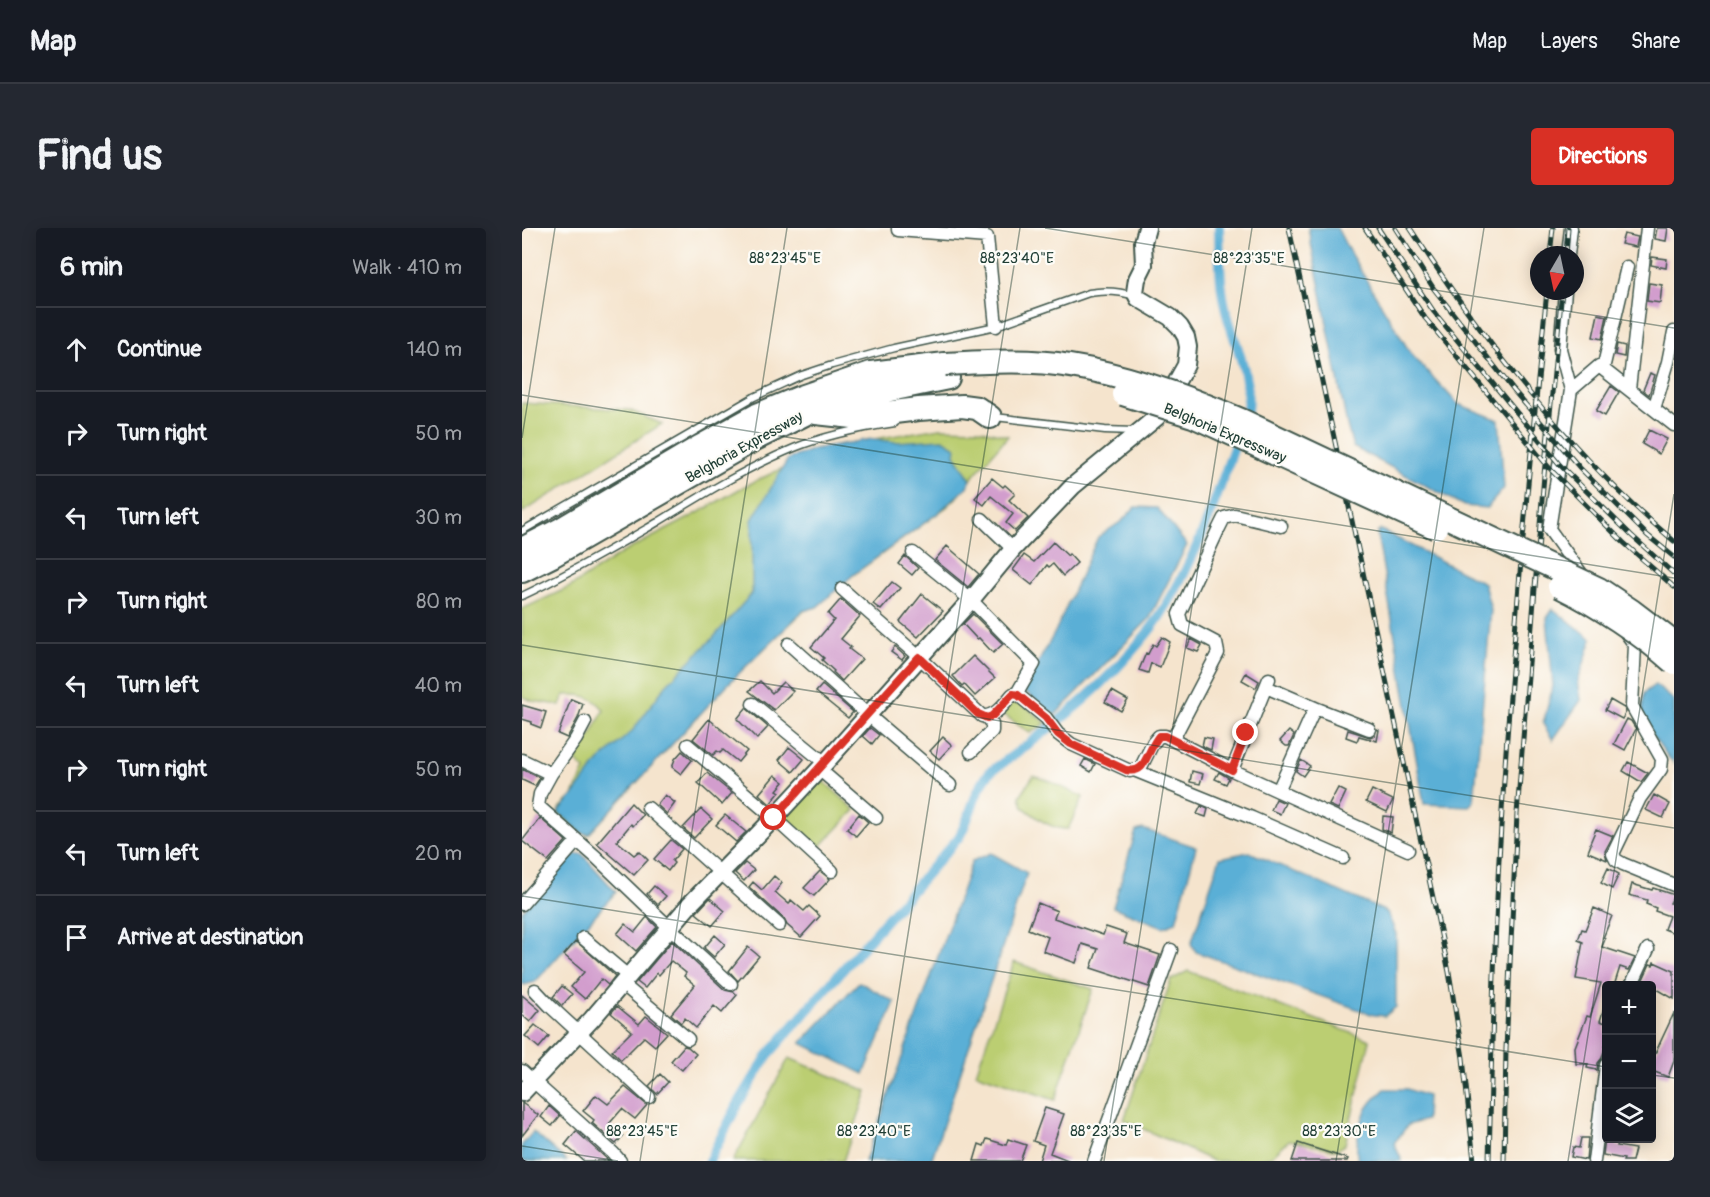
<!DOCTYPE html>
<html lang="en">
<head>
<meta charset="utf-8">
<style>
	:root { --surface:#171b24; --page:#242831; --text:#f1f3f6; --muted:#9ea1a6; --line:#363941; --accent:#d93025 }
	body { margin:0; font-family:Pangolin,sans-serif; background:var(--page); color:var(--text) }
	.controls { position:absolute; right:18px; bottom:18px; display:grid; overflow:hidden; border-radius:6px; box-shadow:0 3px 15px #0003 }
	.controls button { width:54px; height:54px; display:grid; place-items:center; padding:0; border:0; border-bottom:2px solid var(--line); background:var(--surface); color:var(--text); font:30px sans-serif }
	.compass { position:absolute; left:1008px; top:18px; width:54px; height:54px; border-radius:50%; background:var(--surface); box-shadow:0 3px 15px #0003; rotate:189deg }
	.stop { position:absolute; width:18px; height:18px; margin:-14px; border:4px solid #d93025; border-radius:50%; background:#fff }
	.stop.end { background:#d93025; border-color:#fff; box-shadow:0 2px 6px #0008 }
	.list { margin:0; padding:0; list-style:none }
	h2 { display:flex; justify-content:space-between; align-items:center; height:78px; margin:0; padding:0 24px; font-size:26px }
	h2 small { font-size:20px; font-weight:400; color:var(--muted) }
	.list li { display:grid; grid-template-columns:39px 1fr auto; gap:18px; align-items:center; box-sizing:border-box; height:84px; padding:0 24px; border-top:2px solid var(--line) }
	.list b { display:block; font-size:22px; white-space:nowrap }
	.list em { font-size:20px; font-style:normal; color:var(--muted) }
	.icon { flex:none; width:33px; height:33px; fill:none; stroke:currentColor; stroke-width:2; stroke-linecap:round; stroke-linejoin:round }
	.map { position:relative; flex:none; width:1152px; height:933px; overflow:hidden; border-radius:6px }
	header { display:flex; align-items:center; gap:36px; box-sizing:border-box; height:84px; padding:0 30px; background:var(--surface); border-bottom:2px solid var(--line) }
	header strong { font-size:28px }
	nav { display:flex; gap:33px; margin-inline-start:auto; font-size:21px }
	.intro { display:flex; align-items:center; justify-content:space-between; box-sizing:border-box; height:144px; padding:0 36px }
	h1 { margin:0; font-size:42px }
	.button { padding:15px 27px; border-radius:6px; background:var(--accent); color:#fff; font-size:21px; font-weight:700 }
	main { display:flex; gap:36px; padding:0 36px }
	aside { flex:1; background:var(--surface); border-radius:6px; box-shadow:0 3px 15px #0003 }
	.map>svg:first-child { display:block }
</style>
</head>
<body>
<header>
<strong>Map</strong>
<nav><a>Map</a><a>Layers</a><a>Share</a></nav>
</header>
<div class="intro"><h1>Find us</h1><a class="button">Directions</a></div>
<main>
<aside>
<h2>6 min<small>Walk · 410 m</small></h2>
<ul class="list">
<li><svg class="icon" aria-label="ahead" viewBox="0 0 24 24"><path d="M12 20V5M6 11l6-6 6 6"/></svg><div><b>Continue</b></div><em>140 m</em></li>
<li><svg class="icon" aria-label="right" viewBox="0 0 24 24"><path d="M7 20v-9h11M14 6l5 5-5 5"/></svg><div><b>Turn right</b></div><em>50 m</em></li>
<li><svg class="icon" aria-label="left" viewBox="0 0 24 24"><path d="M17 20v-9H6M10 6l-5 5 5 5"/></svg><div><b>Turn left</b></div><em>30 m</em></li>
<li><svg class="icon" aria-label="right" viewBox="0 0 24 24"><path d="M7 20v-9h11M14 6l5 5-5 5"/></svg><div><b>Turn right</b></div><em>80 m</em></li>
<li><svg class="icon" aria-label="left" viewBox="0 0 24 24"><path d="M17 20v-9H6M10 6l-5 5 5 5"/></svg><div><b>Turn left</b></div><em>40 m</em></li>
<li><svg class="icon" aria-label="right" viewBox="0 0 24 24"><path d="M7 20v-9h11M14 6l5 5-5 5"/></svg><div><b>Turn right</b></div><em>50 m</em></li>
<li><svg class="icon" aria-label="left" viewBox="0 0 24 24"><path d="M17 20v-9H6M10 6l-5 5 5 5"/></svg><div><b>Turn left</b></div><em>20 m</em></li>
<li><svg class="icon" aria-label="arrive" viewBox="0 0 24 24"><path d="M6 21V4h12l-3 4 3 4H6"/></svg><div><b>Arrive at destination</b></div></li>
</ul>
</aside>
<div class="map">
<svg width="1152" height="933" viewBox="0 0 1152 933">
	<rect width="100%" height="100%" fill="#fdfcf7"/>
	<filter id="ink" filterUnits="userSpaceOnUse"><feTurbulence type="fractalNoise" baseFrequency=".0167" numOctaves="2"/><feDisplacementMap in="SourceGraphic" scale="12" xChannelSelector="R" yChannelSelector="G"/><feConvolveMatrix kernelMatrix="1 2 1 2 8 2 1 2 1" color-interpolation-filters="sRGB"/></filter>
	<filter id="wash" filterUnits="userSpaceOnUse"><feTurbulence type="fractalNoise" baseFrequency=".008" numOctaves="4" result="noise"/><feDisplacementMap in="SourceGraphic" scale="24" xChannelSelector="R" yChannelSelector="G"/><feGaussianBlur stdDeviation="1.35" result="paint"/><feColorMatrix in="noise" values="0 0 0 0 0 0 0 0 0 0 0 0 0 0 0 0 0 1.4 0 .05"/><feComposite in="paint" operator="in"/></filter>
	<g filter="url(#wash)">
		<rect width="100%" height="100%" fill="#f5e4cd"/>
		<path fill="#bbce72" stroke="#6d8653" stroke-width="1.5" d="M0 175 107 182 140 196 0 285Z
			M418 200 456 201 486 208 452 247 444 260 426 278 282 383 214 447 66 607 54 603 36 588 37 581 50 569 63 542 53 532 68 509 82 482C72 468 59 466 42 467L38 477 10 473 0 468V381L48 359 100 325 167 290 221 259 280 231 317 217Z
			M493 470 524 495 508 505 478 484Z
			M511 548 525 552 561 569 546 601C528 601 515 590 501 579L498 568Z
			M297 549 333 582 294 623 259 589Z
			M492 734 571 761 533 872 454 845Z
			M666 743 848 812 823 916 815 922 767 912 750 928 730 933H691L602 892 649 752Z
			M267 830 345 863 321 933H211Z"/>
		<path fill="#5aafd6" stroke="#3c7685" stroke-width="1.5" d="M786 0H815L828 25 889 126 936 176 977 192 982 260 965 280 942 278 831 219 825 197Z
			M350 211 374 214 421 211 434 219 433 227 449 252 444 260 416 285 331 347 295 379 281 383 205 457 67 606 60 605 36 584 51 568 76 534 111 502 144 457 191 410 230 365V292L266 231 292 221Z
			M613 279 635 280 665 317 627 391 533 487 501 462 533 404 576 309 600 293Z
			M859 302 962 355 969 382 952 573 947 578 902 576 855 305Z
			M1031 381 1070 411 1056 453 1059 472 1031 512 1021 496 1031 458 1025 390Z
			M1133 457 1152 472V535L1146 529 1119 491 1122 465Z
			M621 601 674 619 654 694 641 699 591 679 614 603Z
			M727 624 865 684 874 706V779L863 788 852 787 674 724 669 716 698 630Z
			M469 625 505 645 409 933H343L450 633Z
			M53 626H60L94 664 13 754 2 757 0 755V683Z
			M337 754 373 774 342 846 279 815Z
			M863 861H885L905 868 904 892 886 897 872 915 880 933H836C832 918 839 887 849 875 853 870 858 866 863 861Z
			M11 904 45 933H0V917Z"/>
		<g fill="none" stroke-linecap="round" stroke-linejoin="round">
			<path stroke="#5aafd6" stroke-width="10" d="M187 933 216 876 246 827 437 609C449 588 452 563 468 544 519 508 569 471 610 423 618 414 626 405 633 395 677 331 699 255 725 182 729 146 713 117 704 83 697 57 698 27 697 0"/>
		</g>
		<g id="blocks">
			<path fill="#d29dcd" d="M1135 0H1146L1144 13 1133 11Z
				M1102 6 1116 9 1114 19 1099 16Z
				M1130 29 1145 31 1144 40 1129 37Z
				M1127 55 1140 57 1138 75 1125 73Z
				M1076 86 1085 88 1080 111 1071 109Z
				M1095 116 1103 118 1102 129 1093 127Z
				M1128 145 1133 147 1127 167 1121 162Z
				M1089 158 1097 164 1083 188 1074 183Z
				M1127 202 1145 211 1137 226 1120 216Z
				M470 250 481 259 483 257 493 266 487 272 506 290 493 303 484 295 491 286 469 268 462 277 453 270Z
				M531 314 546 328 547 326 555 335 541 348 531 336 527 339 525 337 510 357 491 342 502 327 512 334Z
				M425 318 457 346 446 359 413 332Z
				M383 328 396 340 390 347 377 336Z
				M370 354 378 360 359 382 351 376Z
				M400 366 421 383 396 409 378 394Z
				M319 371 338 388 319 411 329 419 327 421 340 431 320 453 311 444 312 443 300 432 302 430 289 419 312 392 306 386Z
				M451 386 481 416 471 425 457 410 455 411 441 396Z
				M640 409 648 414 638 439 629 435 626 445 617 442 624 425 626 426 631 416 634 418Z
				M669 411 680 417 676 424 665 420Z
				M373 419 383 428 380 432 369 424Z
				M451 428 473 450 453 468 442 456 440 458 431 448Z
				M724 445 737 453 734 460 720 452Z
				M238 453 250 465 261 454 271 463 252 482 227 463Z
				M300 457 331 484 326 490 294 464Z
				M590 463 606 472 599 483 583 474Z
				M49 471 61 476 56 490 45 510 36 506Z
				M1088 472 1102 480 1104 484 1100 491 1083 482Z
				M0 477 24 484 19 500 9 496 10 494 0 491Z
				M224 480 246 499 235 511 215 491Z
				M187 491 225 523 216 534 201 522 198 525 195 523 191 527 171 511Z
				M1105 491 1109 493 1114 501 1103 522 1092 516Z
				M348 500 357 507 350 516 341 508Z
				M855 501 857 502 855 513 837 508 835 513 824 509 826 502 848 509 853 507Z
				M767 503 772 507 767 518H764L758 513Z
				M421 509 430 517 417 531 408 523Z
				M682 509 691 511 689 522 680 518Z
				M267 519 282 531 271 544 257 532Z
				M160 523 170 532 159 546 150 539 153 531Z
				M563 531 573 536 569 544 559 538Z
				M779 532 788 538 781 548 774 543Z
				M1106 534 1126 545 1119 554 1101 543Z
				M0 541 18 550 13 558 0 552Z
				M670 543 681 546 678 556 668 554Z
				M697 544 707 550 704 556 693 551Z
				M185 545 210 565 200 577 176 555Z
				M253 547 262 554 255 562 258 564 248 576 237 566Z
				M816 560 824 564 816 581 807 577Z
				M850 562 871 572 865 584 844 574Z
				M143 567 153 575 145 586 135 577Z
				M1132 567 1148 576 1141 590 1124 582Z
				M754 571 763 575 758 586 749 582Z
				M109 575 121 587 111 598 109 596 95 613 112 627 117 623 126 632 112 647 75 615Z
				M679 578 686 581 684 589 675 586Z
				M179 581 190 591 172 610 161 600Z
				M337 586 346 594 334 608 325 601Z
				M203 587 224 604 214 614 194 597Z
				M861 588 871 589 869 605 860 601Z
				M18 590 44 613 26 633 0 613Z
				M1074 601 1091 608 1083 623 1085 632 1066 624 1069 616 1068 615Z
				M149 612 160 621 150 633 152 635 146 643 132 631Z
				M223 635 232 642 222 653 213 645Z
				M1086 640 1097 646 1090 661 1079 655Z
				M298 643 308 651 292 668 282 660Z
				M252 648 260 655 253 664 267 676 269 672 282 683 287 678 298 688 279 709 265 697 262 691 227 659 231 654 240 662Z
				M1110 656 1130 662 1131 660 1152 667 1148 675 1152 676V705L1142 701 1147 688 1133 683 1134 680 1124 676 1125 672 1107 667Z
				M132 658 144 668 136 677 125 666Z
				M188 670 203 683 190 698 174 685Z
				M516 675 535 683 532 690 581 707 584 699 605 706 602 715 638 727 627 759 569 740 576 721 560 716 554 735 521 723 526 709 506 701Z
				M1072 680 1090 688 1081 710 1083 711 1080 719 1113 730 1107 742 1098 739 1092 758H1084V774L1078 793 1084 795V816L1080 830 1076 835 1075 842 1065 840 1066 836H1054L1053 819 1065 788 1068 789 1079 755 1054 751 1061 714 1056 712 1060 701 1063 702Z
				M125 689 135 699 114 723 95 706 103 696 113 704Z
				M193 707 203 716 192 729 182 720Z
				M54 713 93 748 86 757 79 751 63 771 49 759 62 744 42 727Z
				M150 713 203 762 212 764 215 767 200 785 192 778 174 800 163 790 159 795 149 786 173 757 162 748 164 745 149 733 137 747 135 745 123 760 115 754Z
				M226 719 237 728 216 753 207 743Z
				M1132 734 1152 743V771L1130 758H1118L1128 736 1131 737Z
				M40 758 50 766 40 778 31 769Z
				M0 767 18 782 8 794 0 787Z
				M95 778 117 796 124 788 145 805 133 818 122 809 99 832 90 823 110 803 89 785Z
				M1152 785V833L1146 849 1130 843V832Z
				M13 797 27 808 17 820 3 808Z
				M162 818 166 819 174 826 160 842 149 833Z
				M138 846 146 854 135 866 127 858Z
				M103 859 125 877 113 891 100 881 87 896 101 908 94 916 70 895 72 892 61 883 74 867 86 876Z
				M0 875 16 887 0 908Z
				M27 878 38 888 30 898 19 889Z
				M523 880 542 886 528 925 546 932V933H517L522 917 511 913Z
				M54 903 85 931 87 933H62L43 917Z
				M1059 910H1066L1064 932 1049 929 1051 919 1057 920Z
				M1083 910H1097L1095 918 1113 921 1110 933H1101L1102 931 1081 927Z
				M465 911 484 917 486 911 504 917 498 933H452L457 916 462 918Z
				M776 915 826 931 825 933H770Z"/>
		</g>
	</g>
	<g filter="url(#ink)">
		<use href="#blocks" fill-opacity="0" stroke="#3f564b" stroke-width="1.5"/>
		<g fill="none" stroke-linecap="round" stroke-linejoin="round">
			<defs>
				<path id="lane" d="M473 189 583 202 612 203
					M0 303 232 169 280 147 310 137 372 120 474 98 567 65C583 62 597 63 613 68
					M0 368C47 346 91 320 136 294 180 267 224 240 272 220 304 207 339 200 373 195"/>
				<path id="street" d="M376 0V2L465 9 474 98
					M1046 27 1049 0
					M1043 63 1038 121 1049 162 1077 138 1152 197
					M1081 141 1105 39
					M1107 161 1125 0
					M1049 162 1027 301 1063 351
					M1132 181 1146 134 1152 104
					M460 291 491 321
					M391 325 449 372 512 436 494 467
					M320 361 397 429 460 488C473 490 483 475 491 466L496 467 524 490 536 506 549 516 608 543 619 539 631 515 637 508H643L710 542 886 622
					M1104 405 1113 417 1110 478 1140 531 1139 541 1118 570 1091 626 1094 632 1101 636 1152 657
					M267 416 346 487 428 557
					M744 459 793 480 847 501
					M231 476 303 535
					M651 511 696 425 694 415 660 397 657 386 697 300 702 290 713 287 759 298
					M166 517 252 590 310 643
					M449 524 470 503V496L465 490
					M0 532 29 546 18 566 16 578 74 629 148 700 209 756
					M297 541 354 590
					M612 542 730 590 821 630
					M710 542 747 451
					M29 546 54 511 63 494
					M756 563 793 480
					M126 580 257 697
					M0 676 55 613
					M61 710 106 748
					M99 755 166 811
					M1109 758 1126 721
					M13 762 29 779 127 869
					M0 843 91 925 98 933
					M572 933 649 722
					M1072 933 1084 837"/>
				<path id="secondary" d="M0 865 70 791 169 675 252 590 303 535 449 372 491 321 551 258 635 189 664 137 666 119 664 109 658 99 648 89 616 70 613 64 615 51 622 37 621 14 625 0"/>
				<path id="highway" d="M294 185 331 189 397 181 440 178 455 180 468 189
					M0 321 39 301 179 218 235 187 279 169 349 145 423 136
					M0 343 30 328 235 210 287 184 339 168 426 150"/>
			</defs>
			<use href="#lane" stroke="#3f564b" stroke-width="9"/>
			<use href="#street" stroke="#3f564b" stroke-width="15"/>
			<use href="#secondary" stroke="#3f564b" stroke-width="20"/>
			<use href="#highway" stroke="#3f564b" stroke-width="26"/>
			<use href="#lane" stroke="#fff" stroke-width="6"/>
			<use href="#street" stroke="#fff" stroke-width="12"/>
			<use href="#secondary" stroke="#fff" stroke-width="16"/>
			<use href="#highway" stroke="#fff" stroke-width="22"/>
			<defs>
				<path id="rail" d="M767 0 927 744 941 830 952 933
					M843 0 903 90 1030 243 1101 314 1152 359
					M856 0 912 84 1038 237 1109 307 1152 346
					M873 0 912 61 992 163 1058 240 1125 307 1152 329
					M888 0C963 114 1047 225 1152 313
					M1028 27 1031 0
					M1044 27 1046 0
					M967 933C970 817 972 700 980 583 991 410 1007 236 1025 63
					M982 933 984 821 995 586 1022 247 1040 63"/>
			</defs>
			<use href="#rail" stroke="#1f3d34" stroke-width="5"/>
			<use href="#rail" stroke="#fdfcf7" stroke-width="3" stroke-dasharray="9" stroke-linecap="butt"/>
			<defs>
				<path id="highway-bridge" d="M423 136C464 134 507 131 548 138 607 147 664 168 719 192L1077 361 1110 383 1152 415
					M601 166 671 188 914 300
					M1037 358C1074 376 1121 407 1152 435"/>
			</defs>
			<use href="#highway-bridge" stroke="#3f564b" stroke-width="26" stroke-linecap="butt"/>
			<use href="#highway-bridge" stroke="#fff" stroke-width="22"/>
		</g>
	</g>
	<g fill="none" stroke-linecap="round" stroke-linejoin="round" filter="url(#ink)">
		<path stroke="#d93025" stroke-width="8" d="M252 590 397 429 456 486 465 490 470 488 491 466 496 467 524 490 536 506 549 516 604 542C609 543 615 543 619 539 624 534 630 516 637 508H643L710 542 724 505"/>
	</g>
	<path fill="none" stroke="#1f3d34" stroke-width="1.5" stroke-opacity="0.45" d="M523 0 1152 100M0 167 1152 350M0 210 33 0M0 417 1152 600M0 668 1084 839M1130 847 1152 850M0 918 96 933M118 933 265 0M350 933 498 0M582 933 730 0M814 933 962 0M1046 933 1152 266"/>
	<g text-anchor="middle" stroke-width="4.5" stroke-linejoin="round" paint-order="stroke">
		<g font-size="15" fill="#1f3d34" stroke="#fdfcf7">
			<text transform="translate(703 205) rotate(23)" y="5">Belghoria Expressway</text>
			<text transform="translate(222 219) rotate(-29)" y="5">Belghoria Expressway</text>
		</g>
	</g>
	<g font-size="15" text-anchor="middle" fill="#1f3d34" stroke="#fdfcf7" stroke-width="4.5" stroke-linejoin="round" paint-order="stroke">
		<text x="263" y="35">88°23'45"E</text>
		<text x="495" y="35">88°23'40"E</text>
		<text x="727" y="35">88°23'35"E</text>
		<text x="120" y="908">88°23'45"E</text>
		<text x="352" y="908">88°23'40"E</text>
		<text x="584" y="908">88°23'35"E</text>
		<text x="817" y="908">88°23'30"E</text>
	</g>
</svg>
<div class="controls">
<button>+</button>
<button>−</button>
<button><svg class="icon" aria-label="layers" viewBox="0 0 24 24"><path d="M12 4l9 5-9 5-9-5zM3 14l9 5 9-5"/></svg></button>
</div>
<svg class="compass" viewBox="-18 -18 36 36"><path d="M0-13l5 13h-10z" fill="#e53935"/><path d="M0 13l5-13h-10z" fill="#9ea1a6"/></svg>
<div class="stop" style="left:252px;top:590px"></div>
<div class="stop end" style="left:724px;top:505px"></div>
</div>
</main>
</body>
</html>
